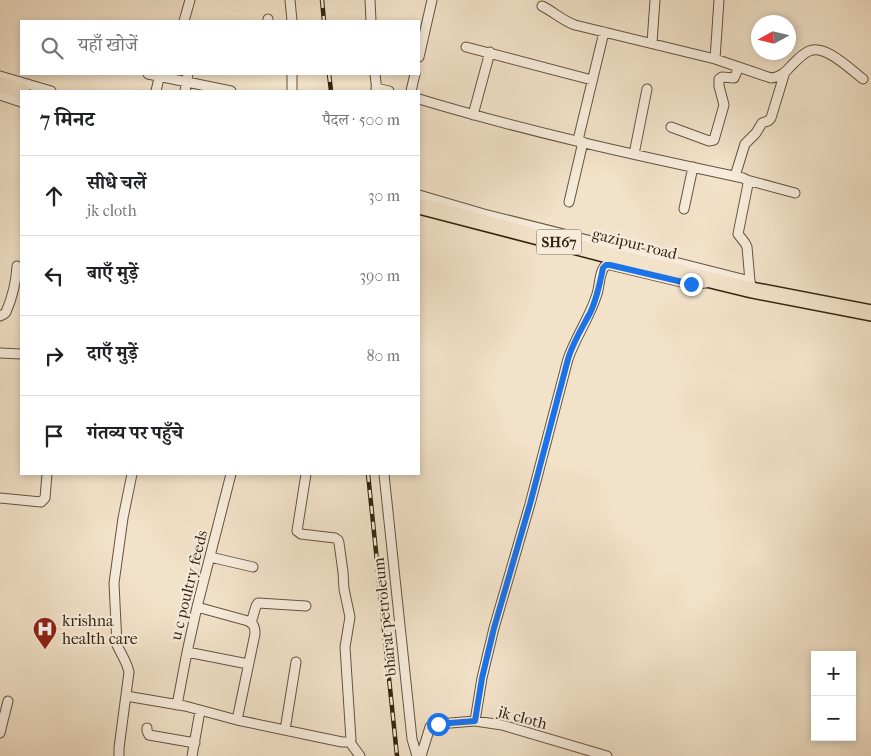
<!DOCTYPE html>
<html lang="hi">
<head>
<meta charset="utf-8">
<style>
	:root { --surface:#fff; --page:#f2f2f2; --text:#202124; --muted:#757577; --line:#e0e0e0 }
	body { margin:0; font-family:"IM FELL French Canon","Noto Serif Devanagari",serif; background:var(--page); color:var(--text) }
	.controls { position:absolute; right:15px; bottom:15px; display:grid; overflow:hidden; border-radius:0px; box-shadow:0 2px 8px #0003 }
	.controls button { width:45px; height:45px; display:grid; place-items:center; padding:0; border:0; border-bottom:1px solid var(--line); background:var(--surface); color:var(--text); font:25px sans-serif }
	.compass { position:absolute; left:751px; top:15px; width:45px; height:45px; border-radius:50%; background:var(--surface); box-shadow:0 2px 8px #0003; rotate:262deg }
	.stop { position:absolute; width:15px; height:15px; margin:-11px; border:4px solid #1a73e8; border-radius:50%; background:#fff }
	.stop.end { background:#1a73e8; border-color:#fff; box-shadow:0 1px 5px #0008 }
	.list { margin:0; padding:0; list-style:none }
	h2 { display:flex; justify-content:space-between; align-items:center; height:65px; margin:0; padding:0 20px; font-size:21px }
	h2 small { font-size:16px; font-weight:400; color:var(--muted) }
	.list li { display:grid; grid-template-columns:32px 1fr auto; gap:15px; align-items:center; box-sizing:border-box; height:80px; padding:0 20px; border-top:1px solid var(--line) }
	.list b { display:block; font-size:19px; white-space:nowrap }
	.list p { margin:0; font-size:16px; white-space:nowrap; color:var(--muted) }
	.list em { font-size:16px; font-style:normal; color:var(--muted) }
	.icon { flex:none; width:28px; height:28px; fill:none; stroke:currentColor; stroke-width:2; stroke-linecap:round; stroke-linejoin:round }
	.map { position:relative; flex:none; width:871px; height:756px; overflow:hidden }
	.search { position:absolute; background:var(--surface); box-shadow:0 2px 8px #0003; left:20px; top:20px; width:400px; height:55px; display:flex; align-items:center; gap:12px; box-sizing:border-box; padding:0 18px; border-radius:0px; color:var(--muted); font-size:19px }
	.panel { position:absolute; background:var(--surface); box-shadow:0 2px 8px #0003; left:20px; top:90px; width:400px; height:385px; border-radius:0px }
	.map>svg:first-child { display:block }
</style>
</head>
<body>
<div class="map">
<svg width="871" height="756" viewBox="0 0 871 756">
	<rect width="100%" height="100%" fill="#f2e2c9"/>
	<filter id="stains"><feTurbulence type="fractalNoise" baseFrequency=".004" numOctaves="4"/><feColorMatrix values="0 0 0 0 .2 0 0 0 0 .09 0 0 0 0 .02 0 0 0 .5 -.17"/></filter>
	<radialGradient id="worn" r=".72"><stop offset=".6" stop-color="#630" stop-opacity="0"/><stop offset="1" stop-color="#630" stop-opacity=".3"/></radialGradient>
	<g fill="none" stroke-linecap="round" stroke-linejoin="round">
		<defs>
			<path id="minor" d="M290 0 292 21
				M370 0 371 21
				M542 6C554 12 563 21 575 25L715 59 771 78C780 77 785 73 791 66 796 61 802 54 809 51 825 44 850 69 863 79
				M268 19V21
				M184 21 190 0
				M652 43 655 0
				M466 47 592 80
				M419 57 432 0
				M715 59 719 0
				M148 74 231 91
				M292 74V91
				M375 74 377 91
				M0 76 51 91
				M376 88 389 91
				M156 91 160 74
				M185 91 188 74
				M411 91 415 74
				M0 95 21 102
				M419 99C525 131 634 155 743 178L747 180 748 184 738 234 745 243 747 247 750 281 752 290
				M473 115 490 52
				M671 127 709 141 714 140 724 105 719 86V79L722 77 734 78 739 67
				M578 140 604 32
				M634 154 647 89
				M735 176 745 144 756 133 762 123 768 121 771 118 785 72
				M747 180 795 193
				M419 195 484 214 750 281
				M569 202 583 142
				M684 209 693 167
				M0 316 4 314 6 312C13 296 16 284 17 266
				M0 353 21 354
				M384 474 412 739 417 756
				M0 498 41 502 45 498 47 474
				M210 557 253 567
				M197 607 248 621C254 624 255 627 255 634L237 720
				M251 623 256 606 258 603 306 606
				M187 652 248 664
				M126 696 185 706 237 720 342 742H347L351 740 345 647 350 617 344 589 343 572 339 543 338 540 335 538 301 534 297 531 306 474
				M177 705 187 652 197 607 231 474
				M475 721 482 678 494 628 530 504 568 359C576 336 590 317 597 294 600 285 599 271 606 265H610L685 283 695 284 706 283
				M147 728V731L149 735 195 743
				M285 730 296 662
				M0 733 8 701
				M349 741 360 756
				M119 756V748L129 672C127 662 121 654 117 645L114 583 123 518 132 474
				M192 756 200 711
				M421 756 430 727 438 724 475 721 502 725 607 756"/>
			<path id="primary" d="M0 85 22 91
				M419 206 604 254 752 290 871 313"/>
		</defs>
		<use href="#minor" stroke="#64543e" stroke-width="11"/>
		<use href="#primary" stroke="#34250f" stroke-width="18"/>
		<use href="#minor" stroke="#f7ecdc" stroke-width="9"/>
		<use href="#primary" stroke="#f2e2c9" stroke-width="15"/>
		<defs>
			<path id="rail" d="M322 0 324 21
				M329 74 331 91
				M368 474 397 756"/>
		</defs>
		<use href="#rail" stroke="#34250f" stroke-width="4.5"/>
		<use href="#rail" stroke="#f7ecdc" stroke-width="2.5" stroke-dasharray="8" stroke-linecap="butt"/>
	</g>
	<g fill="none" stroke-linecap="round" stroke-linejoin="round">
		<path stroke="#1a73e8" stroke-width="6" d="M438 724 475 721 482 678 494 628 530 504 568 359C573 342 582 328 590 313 597 299 600 283 603 268L606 265H610L691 284"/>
	</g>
	<defs>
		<symbol id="hospital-pin" viewBox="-11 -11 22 30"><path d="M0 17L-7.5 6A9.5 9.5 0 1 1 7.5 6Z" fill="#8f2418" stroke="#f7ecdc"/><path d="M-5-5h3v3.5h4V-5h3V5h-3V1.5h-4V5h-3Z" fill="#fff"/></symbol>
	</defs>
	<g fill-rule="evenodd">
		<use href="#hospital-pin" x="31" y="615" width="28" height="38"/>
	</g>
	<g text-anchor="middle" stroke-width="4.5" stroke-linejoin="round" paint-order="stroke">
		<rect fill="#f7ecdc" stroke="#6e614c" stroke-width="1" x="536.5" y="229.5" width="45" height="25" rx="4"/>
		<g font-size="15" font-weight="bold" fill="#34250f">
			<text x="559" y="247">SH67</text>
		</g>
		<g font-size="16" fill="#34250f" stroke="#f7ecdc">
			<text transform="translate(635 243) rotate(14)" y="6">gazipur road</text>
			<text transform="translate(188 585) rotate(-76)" y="6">u c poultry feeds</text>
			<text transform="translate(384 617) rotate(-96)" y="6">bharat petroleum</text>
			<text transform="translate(523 717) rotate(15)" y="6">jk cloth</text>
		</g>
		<g font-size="16" fill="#34250f" stroke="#f7ecdc" text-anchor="start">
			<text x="62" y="626">krishna<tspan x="62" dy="18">health care</tspan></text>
		</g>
	</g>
	<rect width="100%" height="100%" filter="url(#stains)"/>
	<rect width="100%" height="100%" fill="url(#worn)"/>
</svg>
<div class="controls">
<button>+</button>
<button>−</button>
</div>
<svg class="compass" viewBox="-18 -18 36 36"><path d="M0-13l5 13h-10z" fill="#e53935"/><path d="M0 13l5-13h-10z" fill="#757577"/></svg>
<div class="stop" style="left:438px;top:724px"></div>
<div class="stop end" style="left:691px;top:284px"></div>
<div class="search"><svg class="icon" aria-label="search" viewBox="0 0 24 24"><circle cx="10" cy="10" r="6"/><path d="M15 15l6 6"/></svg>यहाँ खोजें</div>
<section class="panel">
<h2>7 मिनट<small>पैदल · 500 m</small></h2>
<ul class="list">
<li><svg class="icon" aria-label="ahead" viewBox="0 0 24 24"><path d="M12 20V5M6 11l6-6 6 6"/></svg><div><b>सीधे चलें</b><p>jk cloth</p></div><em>30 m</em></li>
<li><svg class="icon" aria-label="left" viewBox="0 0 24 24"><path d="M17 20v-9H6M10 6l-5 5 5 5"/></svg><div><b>बाएँ मुड़ें</b></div><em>390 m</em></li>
<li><svg class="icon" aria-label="right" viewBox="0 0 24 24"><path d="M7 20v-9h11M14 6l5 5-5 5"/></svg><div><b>दाएँ मुड़ें</b></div><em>80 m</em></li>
<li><svg class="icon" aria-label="arrive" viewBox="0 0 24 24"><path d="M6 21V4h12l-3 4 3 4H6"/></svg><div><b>गंतव्य पर पहुँचे</b></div></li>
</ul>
</section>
</div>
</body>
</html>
